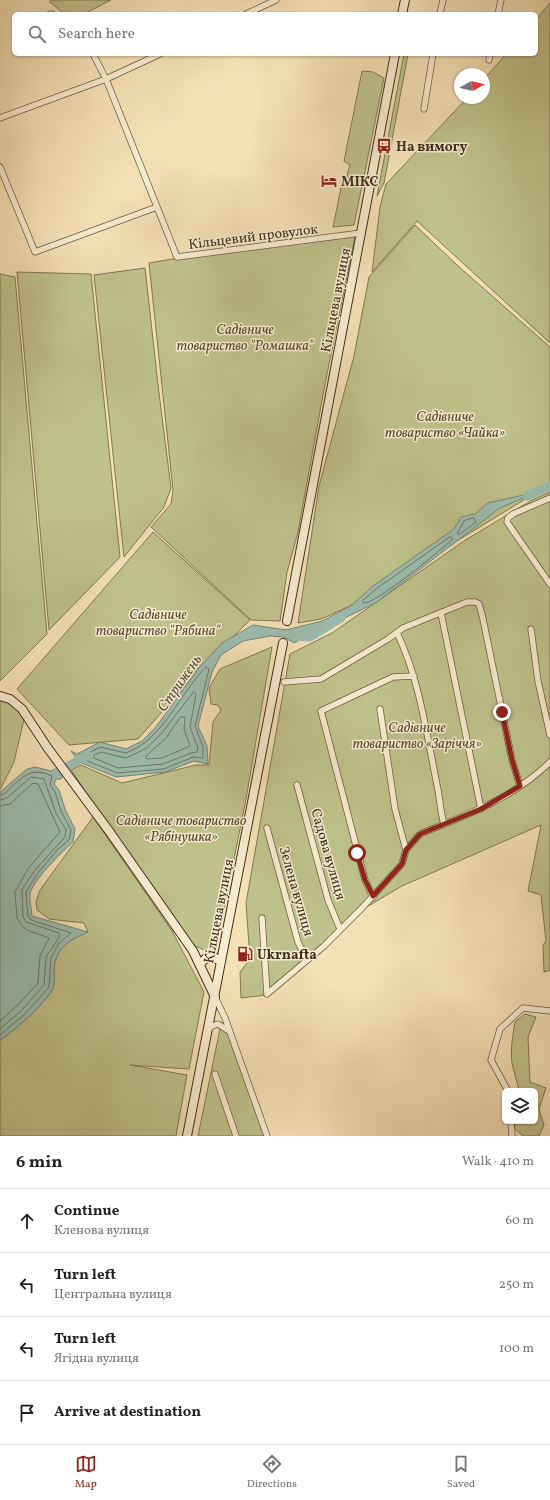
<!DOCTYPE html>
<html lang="en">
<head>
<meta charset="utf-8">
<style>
	:root { --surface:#fff; --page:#f6f6f6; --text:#202124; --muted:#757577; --line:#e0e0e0; --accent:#8f2418 }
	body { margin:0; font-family:Vollkorn,serif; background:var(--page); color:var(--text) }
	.controls { position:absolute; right:12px; bottom:12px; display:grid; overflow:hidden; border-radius:6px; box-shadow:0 1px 3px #0004 }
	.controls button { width:36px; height:36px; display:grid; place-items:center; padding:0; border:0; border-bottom:1px solid var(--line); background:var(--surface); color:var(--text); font:20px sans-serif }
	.compass { position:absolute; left:454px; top:68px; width:36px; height:36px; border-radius:50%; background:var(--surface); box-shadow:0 1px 3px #0004; rotate:82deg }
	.stop { position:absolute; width:12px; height:12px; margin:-9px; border:3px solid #8f2418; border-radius:50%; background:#fff }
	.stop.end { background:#8f2418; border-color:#fff; box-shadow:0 1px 4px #0008 }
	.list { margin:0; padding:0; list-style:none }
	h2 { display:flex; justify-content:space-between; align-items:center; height:52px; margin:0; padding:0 16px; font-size:17px }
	h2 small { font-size:13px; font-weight:400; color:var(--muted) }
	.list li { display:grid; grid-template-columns:26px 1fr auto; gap:12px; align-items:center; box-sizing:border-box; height:64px; padding:0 16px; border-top:1px solid var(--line) }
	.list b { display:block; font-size:15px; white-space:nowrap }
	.list p { margin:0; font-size:13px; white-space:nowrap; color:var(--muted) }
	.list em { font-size:13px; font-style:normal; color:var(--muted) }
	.icon { flex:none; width:22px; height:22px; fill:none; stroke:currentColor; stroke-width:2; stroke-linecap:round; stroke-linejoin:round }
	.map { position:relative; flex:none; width:550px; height:1136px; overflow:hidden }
	.search { position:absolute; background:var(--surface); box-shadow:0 1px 3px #0004; left:12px; right:12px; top:12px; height:44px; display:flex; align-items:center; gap:10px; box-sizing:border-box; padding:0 14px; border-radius:6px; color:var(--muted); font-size:15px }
	.sheet { height:308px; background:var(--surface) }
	nav { display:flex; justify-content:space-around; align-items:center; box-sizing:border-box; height:56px; border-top:1px solid var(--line); background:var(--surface); font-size:11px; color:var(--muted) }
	nav a { display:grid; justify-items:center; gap:2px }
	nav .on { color:var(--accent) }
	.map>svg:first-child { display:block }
</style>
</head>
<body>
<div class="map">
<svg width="550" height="1136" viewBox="0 0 550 1136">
	<rect width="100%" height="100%" fill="#f5e1b6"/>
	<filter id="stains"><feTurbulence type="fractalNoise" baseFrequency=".005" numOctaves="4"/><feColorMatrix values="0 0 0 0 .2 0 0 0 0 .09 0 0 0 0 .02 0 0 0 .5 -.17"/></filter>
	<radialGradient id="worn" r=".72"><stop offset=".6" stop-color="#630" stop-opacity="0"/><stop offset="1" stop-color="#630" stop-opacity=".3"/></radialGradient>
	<path fill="#bfc28c" stroke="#807854" d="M50 0H111L84 14H64L50 2Z
		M550 3V343L417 221 372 272 380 207 386 184 467 98H484V79L506 54H536V19Z
		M404 54H408L384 183 377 196Z
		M362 71 373 72 384 78 354 225 333 227 341 188 347 176 350 165 344 161Z
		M415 225 457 265 550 347V484L352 605 321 619 298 623 319 486 354 356 369 277Z
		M356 232 325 384 298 532 287 572 280 621 251 620 151 527 171 504 173 490 149 263 248 246Z
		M145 268 158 385 171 488 164 507 124 557 94 275Z
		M17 272 91 274 120 557 49 630Z
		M0 274 15 277 47 634 0 681Z
		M550 492V970L544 972 543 945 546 941 541 895 528 891 541 825 402 886 363 909 267 995 241 998 240 972 250 959 246 903 290 654 332 633 464 541 532 500Z
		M153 532 250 620 192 678 138 739 69 745 17 689Z
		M272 647 246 799 222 919 209 952 191 944 71 770 81 765 122 783 196 765H209L213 722 221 710 218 705 211 704 209 688 220 669Z
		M0 696 25 715 14 762 0 790Z
		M93 817 172 931 204 992 189 1069 130 1065 187 1075 176 1136H0V1040C13 1032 47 1002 53 988 55 983 54 975 54 970 55 948 69 940 88 932L84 923 49 919 37 910 36 902 40 890Z
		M525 1014 536 1017 528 1037 530 1082 546 1088 539 1109 544 1125 539 1136H523L514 1128 516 1121H535V1091H519C517 1081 514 1073 512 1063 510 1050 513 1035 515 1022Z
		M221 1024 229 1031 266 1136H198Z"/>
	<path fill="#9cbdb1" stroke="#778475" d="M537 492 500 508 377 602 294 643 284 637 270 636 243 641 221 655 212 672 198 726 207 746 208 764 194 761 165 772 116 777 79 762 71 751 77 754 100 742 126 749 142 741 155 728 199 668 222 643 253 625 286 630 322 621 352 605 373 586 454 529 461 517 475 514 488 503Z
		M35 767 51 771 58 767 63 775 61 779H56L54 784 59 790 65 809 75 829 73 842C63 851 32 881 30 894 29 901 32 910 32 916L88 932C69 940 55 948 54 970 54 975 55 983 53 988 47 1002 13 1032 0 1040V792L27 769Z"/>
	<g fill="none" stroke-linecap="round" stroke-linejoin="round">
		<path stroke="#6e7666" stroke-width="1" d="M474 518 476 522 460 534H457L464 521Z
			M450 537 452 538V540C439 551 375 605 363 603V600L376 589Z
			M206 667 209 669 195 726 203 747V758L193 757 164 769 117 773 83 759V756L100 747 126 753C163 740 179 694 206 667Z
			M194 692 196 694 190 727 198 748 197 752 191 753 163 764 118 768 94 758V755L101 752 126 758 147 748 161 734Z
			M181 717H185L184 729 190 746 162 758 146 759V756L166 738Z
			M0 795 4 794C20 780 29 765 52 776L50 785 55 792 61 811 71 830 69 840 58 849 38 873 26 892 28 916 31 920 71 933 59 943 51 958 49 987 26 1013 0 1035
			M0 800 7 798 31 777 44 779 56 813 66 830 65 837 35 870 22 890 23 917 26 922 59 933 60 936 46 957 44 985 22 1010 0 1029
			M0 806 10 804 33 783 38 784 60 832 29 867 15 892 17 918 21 925 27 930 49 938 40 956 38 983 18 1005 0 1021"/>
		<path stroke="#9cbdb1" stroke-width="9" d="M527 496 550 486
			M293 636 310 637 341 618
			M56 773 88 755"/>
		<defs>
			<path id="street" d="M50 14H52
				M246 14 276 0
				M440 14 443 0
				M498 14 501 0
				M93 54 106 79 177 257 361 233
				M489 60 490 54
				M424 109 433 54
				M0 118 106 79 160 54
				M0 167 35 252 157 207
				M550 498 513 514 508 518 507 522 550 584
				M441 613 481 809
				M531 629 538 681 550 735
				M397 633C419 677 427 736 437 785 440 798 440 811 444 824
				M284 682 321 679 388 639 403 628 467 602H475L479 604 483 619 512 760 520 786
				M380 709 395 809 406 850
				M297 785 328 900 340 929
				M267 828 298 942 307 960
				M373 897 365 880 321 711 393 677 414 676
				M262 918 267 994
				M267 994 324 946 362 908 402 864 406 850 420 834C466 815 514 798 550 762
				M215 997 225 1018 267 1136
				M207 1031 212 1026 218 1024 229 1031
				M215 1074 236 1136
				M508 1091 491 1060 500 1029 523 1008 550 1011
				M511 1121 512 1136"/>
			<path id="secondary" d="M402 14 405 0
				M287 621 395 54
				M0 696 10 699 22 709 47 747 109 831 193 951 215 997
				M200 964 207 957H214L221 962
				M187 1136 283 643"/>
		</defs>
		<use href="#street" stroke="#6d5b42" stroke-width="7"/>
		<use href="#secondary" stroke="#402e1b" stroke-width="10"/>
		<use href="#street" stroke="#f8ecd0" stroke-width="5.5"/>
		<use href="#secondary" stroke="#f8ecd0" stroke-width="8"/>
	</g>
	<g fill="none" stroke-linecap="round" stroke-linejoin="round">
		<path stroke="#8f2418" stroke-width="5" d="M357 853 365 880 373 896 402 864 406 850 420 834 481 809 520 786 512 760 502 712"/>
	</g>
	<defs>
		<symbol id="bus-bare" viewBox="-9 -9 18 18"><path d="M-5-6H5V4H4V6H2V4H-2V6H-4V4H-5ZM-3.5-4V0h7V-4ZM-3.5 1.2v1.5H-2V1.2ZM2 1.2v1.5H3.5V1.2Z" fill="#8f2418" stroke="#f8ecd0" stroke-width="2.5" paint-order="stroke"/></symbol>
		<symbol id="hotel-bare" viewBox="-9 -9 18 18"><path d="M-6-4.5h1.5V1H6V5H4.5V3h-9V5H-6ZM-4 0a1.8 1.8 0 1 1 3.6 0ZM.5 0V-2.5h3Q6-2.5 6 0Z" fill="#8f2418" stroke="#f8ecd0" stroke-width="2.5" paint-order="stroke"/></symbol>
		<symbol id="fuel-bare" viewBox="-9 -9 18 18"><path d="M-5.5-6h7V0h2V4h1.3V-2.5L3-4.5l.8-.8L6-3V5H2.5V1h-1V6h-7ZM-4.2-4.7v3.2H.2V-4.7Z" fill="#8f2418" stroke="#f8ecd0" stroke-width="2.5" paint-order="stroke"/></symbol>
	</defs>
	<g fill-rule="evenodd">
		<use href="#bus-bare" x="373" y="135" width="22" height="22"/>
		<use href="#hotel-bare" x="318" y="170" width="22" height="22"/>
		<use href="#fuel-bare" x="234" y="943" width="22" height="22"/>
	</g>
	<g text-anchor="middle" stroke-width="3" stroke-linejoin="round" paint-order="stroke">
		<g font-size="14" font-weight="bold" fill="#402e1b" stroke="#f8ecd0" text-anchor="start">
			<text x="396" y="151">На вимогу</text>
			<text x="341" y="186">МІКС</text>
			<text x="257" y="959">Ukrnafta</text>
		</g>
		<g font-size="14" fill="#402e1b" stroke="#f8ecd0">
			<text transform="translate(253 236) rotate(-7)" y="5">Кільцевий провулок</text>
			<text transform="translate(335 300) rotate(-79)" y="5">Кільцева вулиця</text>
			<text transform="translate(329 854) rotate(74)" y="5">Садова вулиця</text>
			<text transform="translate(297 891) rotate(74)" y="5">Зелена вулиця</text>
			<text transform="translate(218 911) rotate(-79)" y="5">Кільцева вулиця</text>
		</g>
		<g font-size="14" font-style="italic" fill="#594c32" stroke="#f8ecd0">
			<text x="245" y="334">Садівниче<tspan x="245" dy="16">товариство "Ромашка"</tspan></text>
			<text x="445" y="421">Садівниче<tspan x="445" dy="16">товариство «Чайка»</tspan></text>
			<text x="158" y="619">Садівниче<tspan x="158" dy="16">товариство "Рябина"</tspan></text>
			<text x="417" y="732">Садівниче<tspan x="417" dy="16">товариство «Заріччя»</tspan></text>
			<text x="181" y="825">Садівниче товариство<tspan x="181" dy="16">«Рябінушка»</tspan></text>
		</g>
		<g font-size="15" font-style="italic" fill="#575240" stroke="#f8ecd0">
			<text transform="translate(179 683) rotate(-55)" y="5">Стрижень</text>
		</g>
	</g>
	<rect width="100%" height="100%" filter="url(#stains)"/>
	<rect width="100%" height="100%" fill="url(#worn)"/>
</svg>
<div class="controls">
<button><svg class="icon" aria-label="layers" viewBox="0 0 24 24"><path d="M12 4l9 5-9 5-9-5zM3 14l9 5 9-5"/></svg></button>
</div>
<svg class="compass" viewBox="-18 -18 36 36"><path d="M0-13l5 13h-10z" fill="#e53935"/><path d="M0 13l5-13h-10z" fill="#757577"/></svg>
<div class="stop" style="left:357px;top:853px"></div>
<div class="stop end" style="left:502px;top:712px"></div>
<div class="search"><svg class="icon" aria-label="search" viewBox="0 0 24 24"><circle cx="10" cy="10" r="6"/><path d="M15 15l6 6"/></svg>Search here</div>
</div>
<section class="sheet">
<h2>6 min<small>Walk · 410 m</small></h2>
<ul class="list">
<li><svg class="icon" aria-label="ahead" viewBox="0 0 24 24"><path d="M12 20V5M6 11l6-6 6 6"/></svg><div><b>Continue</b><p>Кленова вулиця</p></div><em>60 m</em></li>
<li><svg class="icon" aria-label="left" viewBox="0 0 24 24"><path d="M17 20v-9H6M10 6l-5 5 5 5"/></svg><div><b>Turn left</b><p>Центральна вулиця</p></div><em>250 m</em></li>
<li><svg class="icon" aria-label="left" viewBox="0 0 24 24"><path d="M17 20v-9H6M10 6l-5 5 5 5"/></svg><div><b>Turn left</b><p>Ягідна вулиця</p></div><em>100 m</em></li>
<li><svg class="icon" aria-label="arrive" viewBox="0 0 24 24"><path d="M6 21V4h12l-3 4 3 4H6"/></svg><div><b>Arrive at destination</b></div></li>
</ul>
</section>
<nav>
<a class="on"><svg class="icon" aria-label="map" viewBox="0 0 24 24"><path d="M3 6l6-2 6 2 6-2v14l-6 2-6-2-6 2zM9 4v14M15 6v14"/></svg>Map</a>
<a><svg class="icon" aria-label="directions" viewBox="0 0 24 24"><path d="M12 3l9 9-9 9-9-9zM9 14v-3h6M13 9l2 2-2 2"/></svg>Directions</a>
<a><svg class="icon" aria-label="saved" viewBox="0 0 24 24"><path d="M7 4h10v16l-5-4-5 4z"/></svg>Saved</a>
</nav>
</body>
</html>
